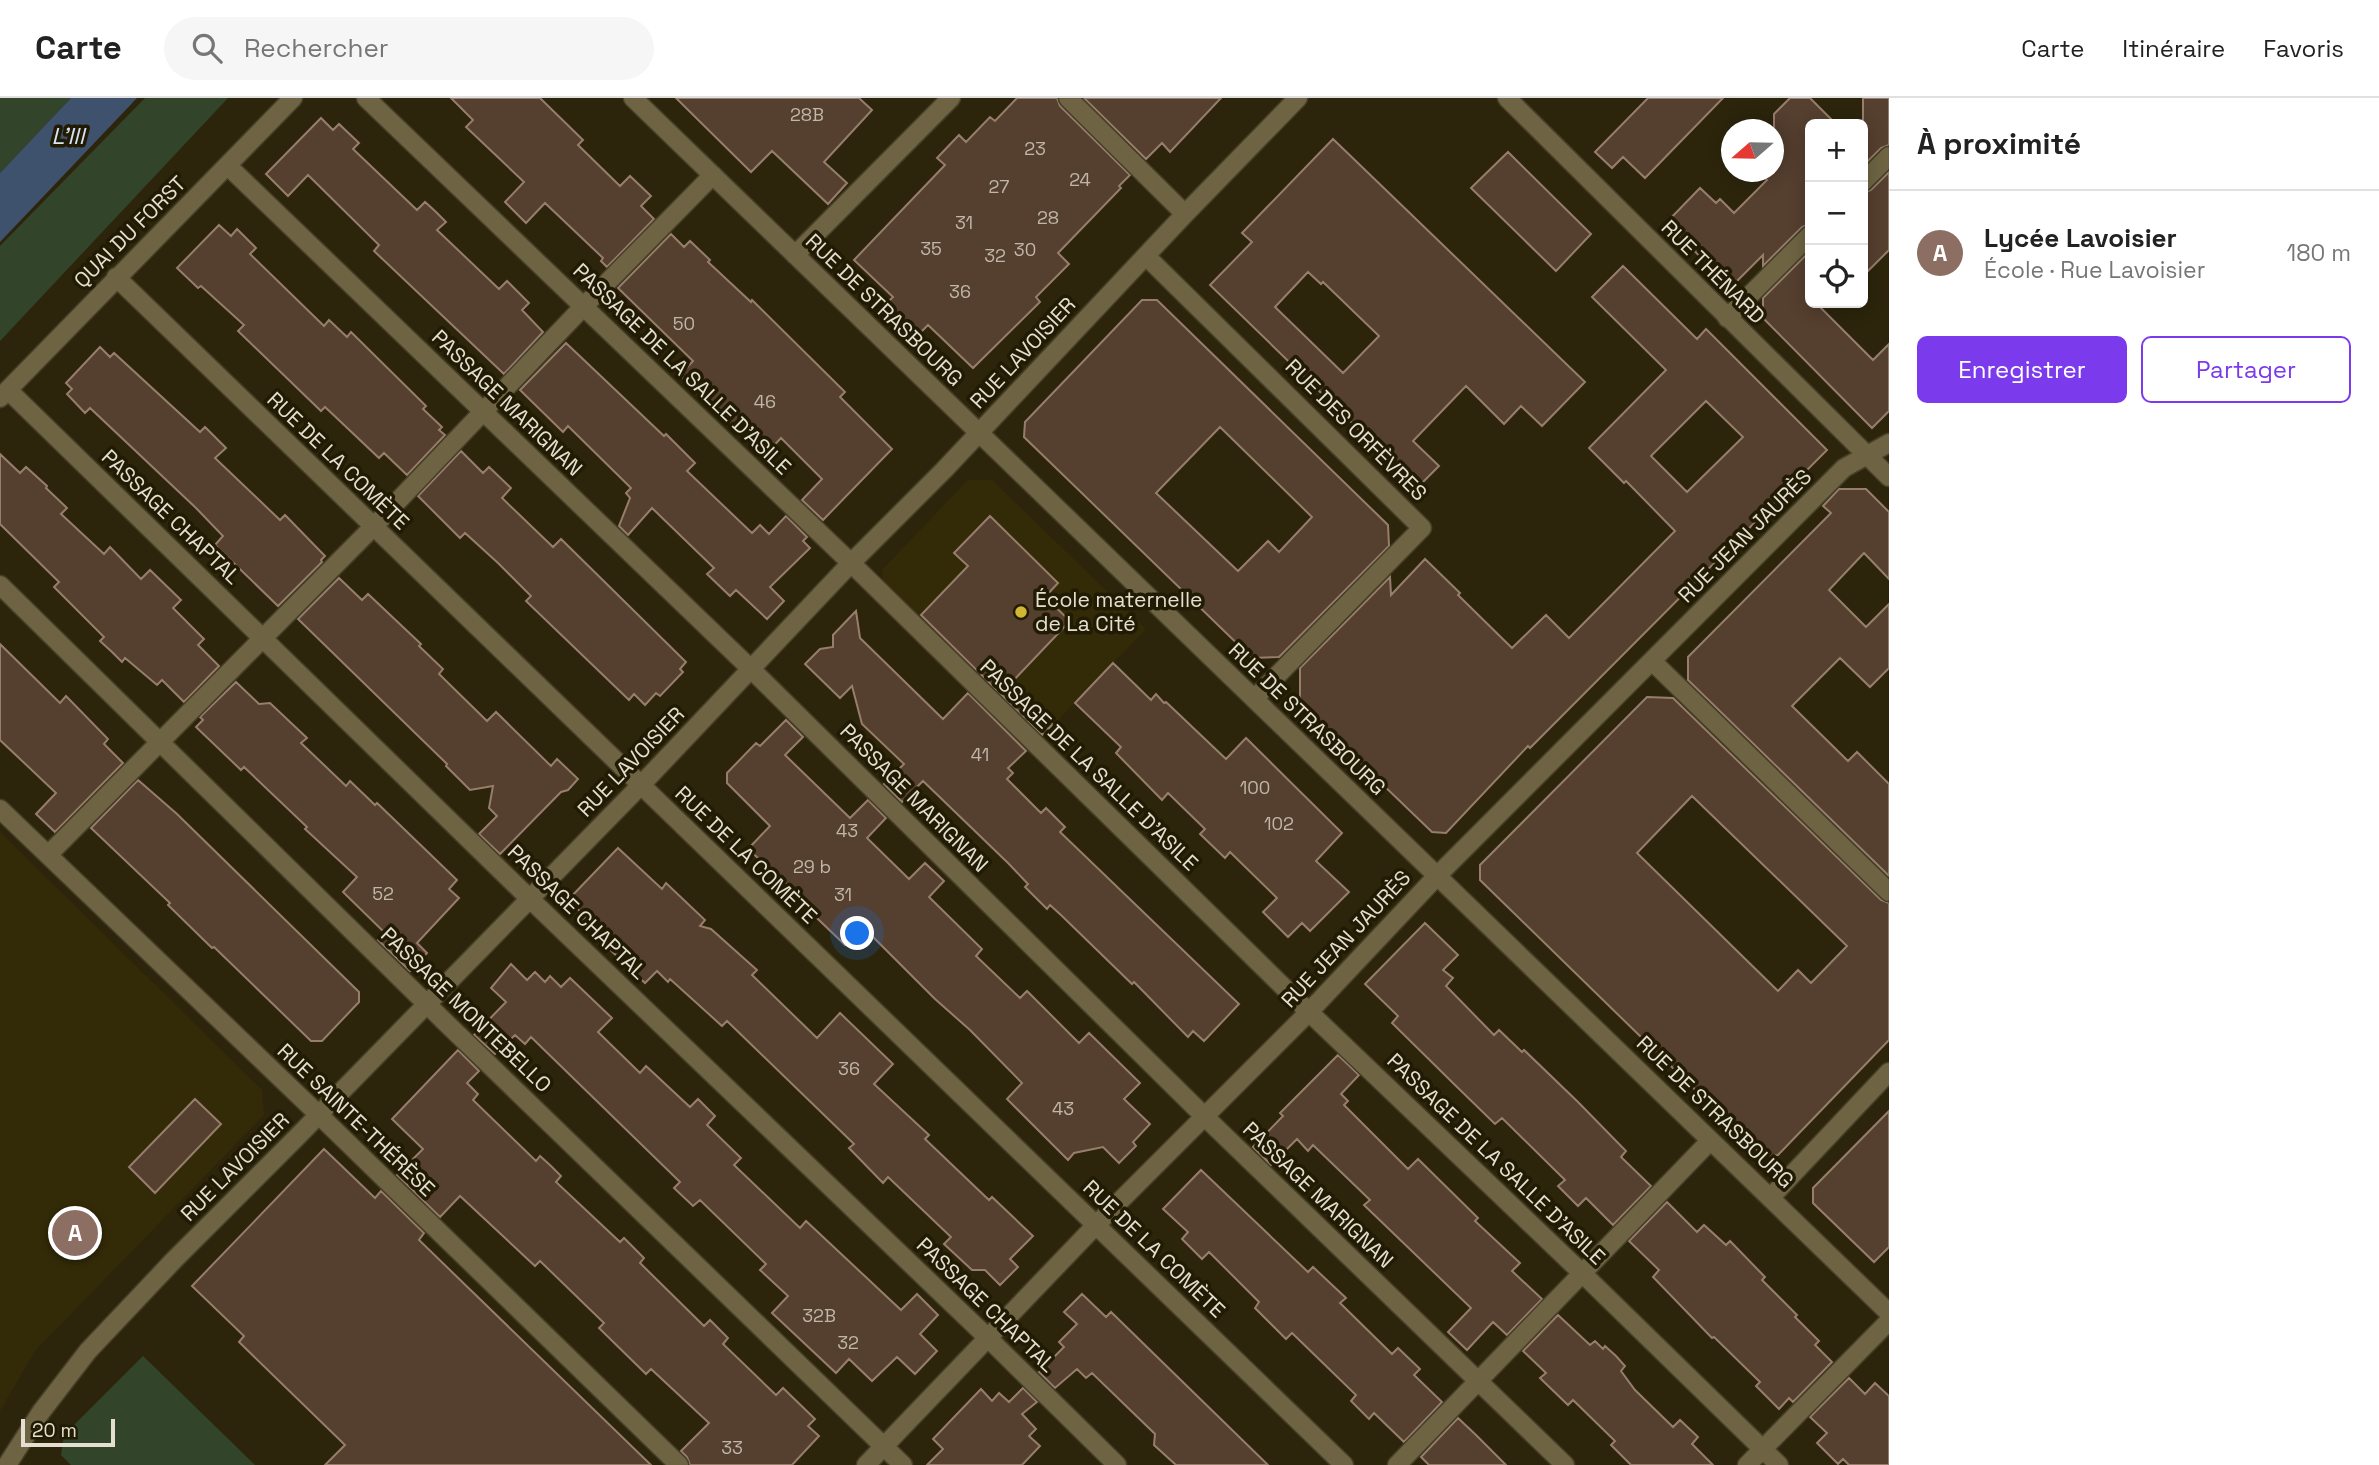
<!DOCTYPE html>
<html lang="fr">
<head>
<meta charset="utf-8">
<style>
	:root { --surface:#fff; --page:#f6f6f6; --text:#222; --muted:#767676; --line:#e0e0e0; --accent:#7c3aed }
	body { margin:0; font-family:"Space Grotesk",sans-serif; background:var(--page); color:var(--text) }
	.controls { position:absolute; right:21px; top:21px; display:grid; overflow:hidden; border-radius:10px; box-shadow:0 4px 18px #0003 }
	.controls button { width:63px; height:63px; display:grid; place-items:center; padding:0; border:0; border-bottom:2px solid var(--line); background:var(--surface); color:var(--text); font:35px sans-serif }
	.compass { position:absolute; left:1721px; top:21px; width:63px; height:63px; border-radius:50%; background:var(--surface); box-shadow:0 4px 18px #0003; rotate:250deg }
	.scale { position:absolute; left:21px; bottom:18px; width:94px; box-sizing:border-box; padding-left:7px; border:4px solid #e4dfd1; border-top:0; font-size:19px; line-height:24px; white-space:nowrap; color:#e4dfd1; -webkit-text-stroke:5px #221b03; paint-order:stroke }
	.you { position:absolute; left:858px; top:836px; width:24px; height:24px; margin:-18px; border:5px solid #fff; border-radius:50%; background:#1a73e8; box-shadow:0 0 0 10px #1a73e833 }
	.badge { display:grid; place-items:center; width:46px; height:46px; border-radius:50%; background:var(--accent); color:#fff; font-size:23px; font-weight:700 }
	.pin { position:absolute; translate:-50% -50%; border:4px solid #fff; box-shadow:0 2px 7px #0006 }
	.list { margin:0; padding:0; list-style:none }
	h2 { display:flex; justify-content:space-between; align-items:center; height:91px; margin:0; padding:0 28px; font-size:30px }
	h2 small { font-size:23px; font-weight:400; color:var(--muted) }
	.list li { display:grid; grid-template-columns:46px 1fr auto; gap:21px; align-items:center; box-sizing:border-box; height:126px; padding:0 28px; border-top:2px solid var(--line) }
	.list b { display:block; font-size:26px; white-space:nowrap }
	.list p { margin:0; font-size:23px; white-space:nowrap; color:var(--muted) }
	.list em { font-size:23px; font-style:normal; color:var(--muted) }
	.actions { display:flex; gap:14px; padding:21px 28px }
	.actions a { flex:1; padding:16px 0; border:2px solid var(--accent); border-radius:10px; text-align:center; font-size:24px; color:var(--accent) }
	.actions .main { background:var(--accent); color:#fff }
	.icon { flex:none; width:38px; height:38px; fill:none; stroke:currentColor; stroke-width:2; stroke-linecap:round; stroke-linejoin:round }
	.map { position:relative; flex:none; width:1889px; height:1367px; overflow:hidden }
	header { display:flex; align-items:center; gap:42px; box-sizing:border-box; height:98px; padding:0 35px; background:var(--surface); border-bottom:2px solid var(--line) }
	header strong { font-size:33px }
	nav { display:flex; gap:38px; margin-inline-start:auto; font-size:24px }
	.search { width:490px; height:63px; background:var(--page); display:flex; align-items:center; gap:18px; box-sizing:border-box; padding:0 24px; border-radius:38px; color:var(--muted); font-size:26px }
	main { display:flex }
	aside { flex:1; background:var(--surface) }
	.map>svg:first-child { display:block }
</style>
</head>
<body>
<header>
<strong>Carte</strong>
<div class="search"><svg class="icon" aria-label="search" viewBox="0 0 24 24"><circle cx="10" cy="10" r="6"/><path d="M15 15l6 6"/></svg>Rechercher</div>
<nav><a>Carte</a><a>Itinéraire</a><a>Favoris</a></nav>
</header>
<main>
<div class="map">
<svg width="1889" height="1367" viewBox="0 0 1889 1367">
	<rect width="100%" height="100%" fill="#2c250c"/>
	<path fill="#332a08" d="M968 382H992L1146 531 1041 640 883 485 882 472Z
		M0 734 262 992 264 1017 35 1253 0 1313Z"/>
	<path fill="#32452b" d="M0 0H71L0 75Z
		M145 0H228L0 243V148Z
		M143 1258 255 1367H71L61 1357 64 1337Z"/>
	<path fill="#3f526d" d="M71 0H137L0 144V75Z"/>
	<path fill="#553f2f" stroke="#977e6c" stroke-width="2" fill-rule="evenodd" d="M451 0H540L583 42 578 47 620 88 630 78 651 98 641 108 654 121 607 169 601 163 603 160 545 105 526 125 505 104 524 84 466 29 473 22Z
		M676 0H859L872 12 824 64 847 85 828 106 772 53 751 74Z
		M1017 0H1057L1060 8 1130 77 1119 88 1121 90 1058 155 1069 166 1036 199 1040 204 973 270 928 227 918 237 886 206 893 199 854 162 945 67 937 60 959 37 966 44 990 19 995 23Z
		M1084 0H1221L1170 54 1162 45 1146 61Z
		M1648 0H1723L1645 80 1623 59 1612 70 1595 54Z
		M1790 0H1810L1836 26H1810V126L1802 129 1763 168V157L1731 189 1666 125 1700 90 1716 105 1720 101 1734 115 1767 82 1765 80 1774 74V16Z
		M1863 0H1889V47L1881 50 1863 68Z
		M321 20 333 32 339 26 359 45 353 51 417 112 425 104 435 113 446 124 437 132 499 191 507 183 529 205 522 212 543 234 504 276 374 153 379 147 308 77 288 98 266 76Z
		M1333 41 1585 284 1542 328 1521 308 1504 326 1466 288 1413 343 1439 368 1418 389 1210 187 1252 144 1242 135ZM1308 174 1321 186 1323 184 1379 238 1343 275 1275 209Z
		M1508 54 1591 136 1556 173 1471 90Z
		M1889 74V152L1863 178V95L1871 92Z
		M219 127 231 138 237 131 256 150 250 156 324 228 329 222 347 239 351 234 426 308 423 311 442 329 439 332 445 337 407 377 384 355 379 360 325 309 321 313 238 233 244 227 201 188 198 190 177 170Z
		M671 136 684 149 690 143 710 162 708 164 751 204 752 202 845 294 840 299 892 351 823 422 802 402 822 381 781 340 765 357 680 277 693 263 618 190Z
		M1810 153V205H1816L1873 262 1889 246V313L1872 330 1763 220V200Z
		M1623 168 1697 241 1706 231 1827 352 1530 650 1528 648 1446 735 1432 734 1300 607V570L1390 479 1391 497 1425 461 1460 495 1458 497 1512 550 1546 517 1569 540 1675 433 1626 383 1624 385 1589 350 1666 272 1592 199ZM1706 303 1743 339 1687 394 1651 358Z
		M1142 202H1157L1388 427 1389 448 1279 559 1252 560 1024 339 1025 324ZM1220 329 1312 419 1279 454 1268 443 1238 473 1156 395Z
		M566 245 664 338 666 336 695 365 687 373 752 435 760 427 769 436 786 418 807 439 803 443 810 450 770 489 784 503 767 521 736 492 730 498 707 476 714 470 652 410 628 437 619 428 630 400 626 395 631 390 568 328 563 334 520 292Z
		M100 249 110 259 114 255 200 334 205 329 226 350 215 360 280 422 285 417 325 458 321 462 322 464 278 508 215 447 223 438 196 410 90 310 85 315 67 296 72 291 66 285Z
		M461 353 483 375 489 369 511 390 502 400 553 449 561 441 686 564 680 571 683 574 660 598 656 595 645 607 634 596 629 602 526 503 531 498 498 465 465 435 460 440 418 398Z
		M0 356 20 375 26 369 47 388 46 390 67 410 61 416 104 456 110 449 141 481 150 472 181 502 173 510 204 541 198 547 219 568 184 604 162 582 157 587 125 560 122 564 112 554 100 543 104 539 54 489 59 484 0 426Z
		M1839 391H1866L1889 414V481L1864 455 1829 492 1866 529 1889 506V570L1870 589 1840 560 1792 608 1848 663 1857 654 1889 686V778L1688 582V559L1831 415 1823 408Z
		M990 418 1058 485 1045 499 1070 523 1011 585 1053 626 1042 637 921 517 968 468 954 455Z
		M339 480 362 502 368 496 421 546 419 548 443 571 439 576 487 623 496 614 551 668 557 661 578 681 568 692 561 694 500 756 479 736 497 718 489 710 493 688 470 692 446 668 447 666 298 521Z
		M856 513 860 540 943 621 968 595 1026 653 1008 670 1013 675 1007 681 1041 715 1046 710 1065 729 1060 734 1239 906 1204 943 1193 933 1188 939 1134 884 1132 886 1062 818 1050 807 1047 811 1025 789 1028 786 1008 765 923 683 902 704 884 686 904 666 862 626 852 588 840 600 805 566 820 551 833 549V537Z
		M0 546 60 605 66 598 108 641 104 646 123 665 55 734 36 716 56 695 0 642Z
		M1113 565 1151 602 1156 596 1164 605 1166 604 1226 661 1246 640 1342 735 1316 763 1349 794 1310 833 1302 825 1288 839 1263 814 1277 800 1230 754 1225 760 1200 736 1205 731 1168 695 1162 702 1116 655 1121 649 1075 605Z
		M236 584 259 606 270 605 307 640 301 645 346 688 350 683 375 707 377 705 457 782 449 791 459 800 417 845 427 855 410 873 378 842 385 835 343 794 357 779 305 731 307 729 244 669 241 672 196 629 203 622 200 619Z
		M1647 599 1673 600 1881 802 1889 805V942L1778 1057 1763 1058 1480 782V767ZM1692 698 1847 848 1811 885 1798 872 1778 893 1637 755Z
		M786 622 803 639 785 657 850 720 868 702 886 720 867 740 909 781 925 765 944 783 929 799 982 851 976 858 1020 900 1027 893 1079 945 1089 935 1140 985 1124 1001 1150 1026 1133 1044 1136 1048 1119 1065 1103 1049 1074 1055 1068 1062 1007 1001 1022 985 970 932 935 901 863 829 845 847 793 797 795 794 748 751 770 728 727 685V675L756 645 760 648Z
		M138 682 177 716 359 894V904L322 943H311L214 849 212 850 168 807 170 805 91 730Z
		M618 750 662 791 666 785 705 822 700 828 711 831 757 872 752 877 817 940 840 915 893 966 874 986 929 1037 925 1041 989 1102 992 1099 1033 1138 1010 1161 1018 1169 1000 1187 985 1172H972L944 1146 951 1139 888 1079 883 1085 849 1050 854 1046 727 923 722 928 670 881 668 884 657 873 645 885 581 824 586 819 568 802Z
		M1425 825 1458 857 1443 872 1453 880 1446 888 1494 937 1499 932 1522 954 1524 952 1578 1004 1626 1053 1621 1059 1651 1088 1613 1127 1586 1100 1578 1108 1558 1088 1565 1082 1502 1020 1495 1026 1455 987 1392 925 1398 918 1365 886Z
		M511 866 527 882 535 874 545 884 550 878 561 889 570 880 612 920 598 934 640 975 646 968 690 1009 698 1001 715 1018 707 1027 741 1060 734 1067 800 1130 806 1123 901 1212 917 1196 938 1217 920 1236 937 1253 915 1276 897 1259 872 1283 849 1261 836 1275 772 1215 788 1198 760 1172 766 1166 700 1102 693 1108 674 1090 680 1084 531 939 525 946 515 937 495 956 474 937 506 904 491 890Z
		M458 952 479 973 467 985 478 996 473 1002 536 1063 540 1058 551 1068 561 1078 556 1084 620 1144 624 1140 644 1160 640 1165 704 1228 710 1222 728 1240 723 1246 776 1297 783 1290 815 1321 808 1328 819 1338 792 1367H690L687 1359 681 1353 709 1325 651 1271 646 1276 599 1230 604 1225 540 1163 535 1168 460 1098 440 1119 397 1077 423 1051 392 1021Z
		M1338 957 1359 977 1341 996 1348 1003 1344 1007 1408 1071 1418 1061 1478 1120 1475 1123 1520 1165 1512 1173 1542 1201 1507 1237 1493 1224 1467 1252 1448 1234 1471 1210 1364 1107 1370 1102 1313 1047 1308 1053 1297 1041 1271 1067 1253 1049 1283 1018 1280 1015Z
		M195 1001 221 1026 155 1095 129 1069Z
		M1889 1013V1149L1874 1164 1813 1105V1090Z
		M324 1051 375 1100 381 1093 424 1135 419 1142 651 1367H325L345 1347 239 1244 244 1238 192 1188Z
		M1201 1072 1308 1174 1313 1169 1346 1200 1340 1205 1392 1256 1398 1250 1420 1271 1414 1277 1442 1304 1404 1344 1374 1315 1369 1321 1351 1303 1356 1297 1292 1235 1286 1241 1255 1210 1259 1204 1209 1154 1202 1161 1182 1141 1188 1134 1163 1111Z
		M1667 1104 1697 1134 1704 1127 1726 1147 1730 1143 1765 1179 1762 1182 1797 1217 1795 1219 1819 1243 1815 1247 1832 1264 1793 1304 1789 1300 1779 1311 1756 1288 1760 1284 1714 1239 1712 1240 1653 1179 1659 1172 1629 1143Z
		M1082 1196 1106 1219 1111 1214 1268 1367H1176L1154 1347 1155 1336 1092 1275 1086 1280 1077 1271 1055 1290 1039 1274 1064 1249 1059 1244 1077 1226 1064 1214Z
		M1558 1217 1590 1247 1595 1243 1603 1251 1605 1248 1616 1258 1625 1268 1621 1273 1635 1292 1673 1329 1680 1322 1698 1339 1692 1346 1713 1367H1631L1611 1347 1615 1343 1573 1302 1568 1307 1540 1280 1546 1275 1523 1253Z
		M1849 1280 1865 1296 1875 1285 1889 1298V1367H1849L1843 1361 1838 1366 1817 1345 1827 1335 1810 1319Z
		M1023 1290 1037 1304 1022 1316 1036 1331 1029 1338 1040 1348 1022 1367H927L943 1351 933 1341 981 1291 992 1303 999 1295 1009 1304Z
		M1458 1320 1476 1337 1506 1367H1429L1421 1359Z"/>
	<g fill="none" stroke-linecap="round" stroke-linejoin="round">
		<defs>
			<path id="minor" d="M366 0 851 465 1309 914 1583 1176 1779 1367
				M633 0 1889 1215
				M1068 0 1185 116
				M1507 0 1889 379
				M228 68 751 571 1204 1018 1565 1367
				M1863 84 1889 58
				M795 157 951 0
				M1146 158 1422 430 1254 601
				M116 179 1344 1367
				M1727 220 1810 137
				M8 292 530 801 988 1240 1117 1367
				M0 300 293 0
				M0 487 444 923 903 1367
				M1652 563 1889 794
				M0 711 319 1017 679 1367
				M48 757 374 428 584 208 713 77
				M1771 1099 1889 974
				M7 1367 41 1314 88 1253 174 1162 296 1040 641 687 851 465 944 372 1185 116 1298 0
				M866 1367 1096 1127 1309 914 1437 778 1844 370 1889 345
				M1397 1367 1710 1043
				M1747 1367 1889 1223"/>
		</defs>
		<use href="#minor" stroke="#463f28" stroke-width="21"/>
		<use href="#minor" stroke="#6e6443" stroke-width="18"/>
	</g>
	<circle fill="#d4b635" stroke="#221b03" stroke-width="2.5" cx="1021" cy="514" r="7"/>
	<g text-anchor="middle" stroke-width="7" stroke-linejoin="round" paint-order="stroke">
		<g font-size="18" fill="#c0b7a8">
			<text x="807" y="23">28B</text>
			<text x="1035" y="57">23</text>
			<text x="1080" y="88">24</text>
			<text x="999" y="95">27</text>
			<text x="1048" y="126">28</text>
			<text x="964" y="131">31</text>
			<text x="931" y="157">35</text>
			<text x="1025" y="158">30</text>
			<text x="995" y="164">32</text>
			<text x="960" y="200">36</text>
			<text x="684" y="232">50</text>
			<text x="765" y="310">46</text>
			<text x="980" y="663">41</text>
			<text x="1255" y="696">100</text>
			<text x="1279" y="732">102</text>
			<text x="847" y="739">43</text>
			<text x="812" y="775">29 b</text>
			<text x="383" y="802">52</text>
			<text x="843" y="803">31</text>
			<text x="849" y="977">36</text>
			<text x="1063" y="1017">43</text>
			<text x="819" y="1224">32B</text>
			<text x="848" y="1251">32</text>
			<text x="732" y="1356">33</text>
		</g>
		<g font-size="21" fill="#e4dfd1" stroke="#221b03">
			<text transform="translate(130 134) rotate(-45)" y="7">QUAI DU FORST</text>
			<text transform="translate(1713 174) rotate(45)" y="7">RUE THÉNARD</text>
			<text transform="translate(884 212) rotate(44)" y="7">RUE DE STRASBOURG</text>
			<text transform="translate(1023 255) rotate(-47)" y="7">RUE LAVOISIER</text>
			<text transform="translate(682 271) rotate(44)" y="7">PASSAGE DE LA SALLE D'ASILE</text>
			<text transform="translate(507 305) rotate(44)" y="7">PASSAGE MARIGNAN</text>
			<text transform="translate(1356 332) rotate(45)" y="7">RUE DES ORFÈVRES</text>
			<text transform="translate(338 363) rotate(44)" y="7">RUE DE LA COMÈTE</text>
			<text transform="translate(171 419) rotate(44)" y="7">PASSAGE CHAPTAL</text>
			<text transform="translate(1745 438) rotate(-45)" y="7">RUE JEAN JAURÈS</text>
			<text transform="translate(1307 621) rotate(44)" y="7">RUE DE STRASBOURG</text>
			<text transform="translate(631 664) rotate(-46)" y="7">RUE LAVOISIER</text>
			<text transform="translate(1089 667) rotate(44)" y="7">PASSAGE DE LA SALLE D'ASILE</text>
			<text transform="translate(914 700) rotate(45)" y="7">PASSAGE MARIGNAN</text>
			<text transform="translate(746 757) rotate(44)" y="7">RUE DE LA COMÈTE</text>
			<text transform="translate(577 814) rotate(44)" y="7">PASSAGE CHAPTAL</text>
			<text transform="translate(1346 841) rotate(-47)" y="7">RUE JEAN JAURÈS</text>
			<text transform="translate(466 912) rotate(44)" y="7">PASSAGE MONTEBELLO</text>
			<text transform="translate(1715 1014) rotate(44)" y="7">RUE DE STRASBOURG</text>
			<text transform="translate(356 1022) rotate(44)" y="7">RUE SAINTE-THÉRÈSE</text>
			<text transform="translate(1496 1061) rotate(44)" y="7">PASSAGE DE LA SALLE D'ASILE</text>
			<text transform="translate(235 1069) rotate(-45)" y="7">RUE LAVOISIER</text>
			<text transform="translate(1318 1097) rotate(44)" y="7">PASSAGE MARIGNAN</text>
			<text transform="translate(1154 1151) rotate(44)" y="7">RUE DE LA COMÈTE</text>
			<text transform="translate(986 1207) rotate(44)" y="7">PASSAGE CHAPTAL</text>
		</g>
		<g font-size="21" fill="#e4dfd1" stroke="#221b03" text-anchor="start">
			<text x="1035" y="509">École maternelle<tspan x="1035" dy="24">de La Cité</tspan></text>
		</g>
		<g font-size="23" font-style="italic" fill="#d5e4f8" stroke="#221b03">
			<text x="68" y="46">L'Ill</text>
		</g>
	</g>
</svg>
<div class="controls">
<button>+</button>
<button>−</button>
<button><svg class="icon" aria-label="locate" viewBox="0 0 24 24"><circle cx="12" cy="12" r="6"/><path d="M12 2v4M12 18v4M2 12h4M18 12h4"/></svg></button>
</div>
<svg class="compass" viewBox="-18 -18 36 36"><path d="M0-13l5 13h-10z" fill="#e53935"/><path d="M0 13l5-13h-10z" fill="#767676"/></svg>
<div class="scale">20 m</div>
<div class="you"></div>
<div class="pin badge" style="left:75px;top:1135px;background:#8d6e63">A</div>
</div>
<aside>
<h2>À proximité<small></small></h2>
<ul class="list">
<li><span class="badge" style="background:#8d6e63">A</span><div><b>Lycée Lavoisier</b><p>École · Rue Lavoisier</p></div><em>180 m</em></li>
</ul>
<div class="actions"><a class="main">Enregistrer</a><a>Partager</a></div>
</aside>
</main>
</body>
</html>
